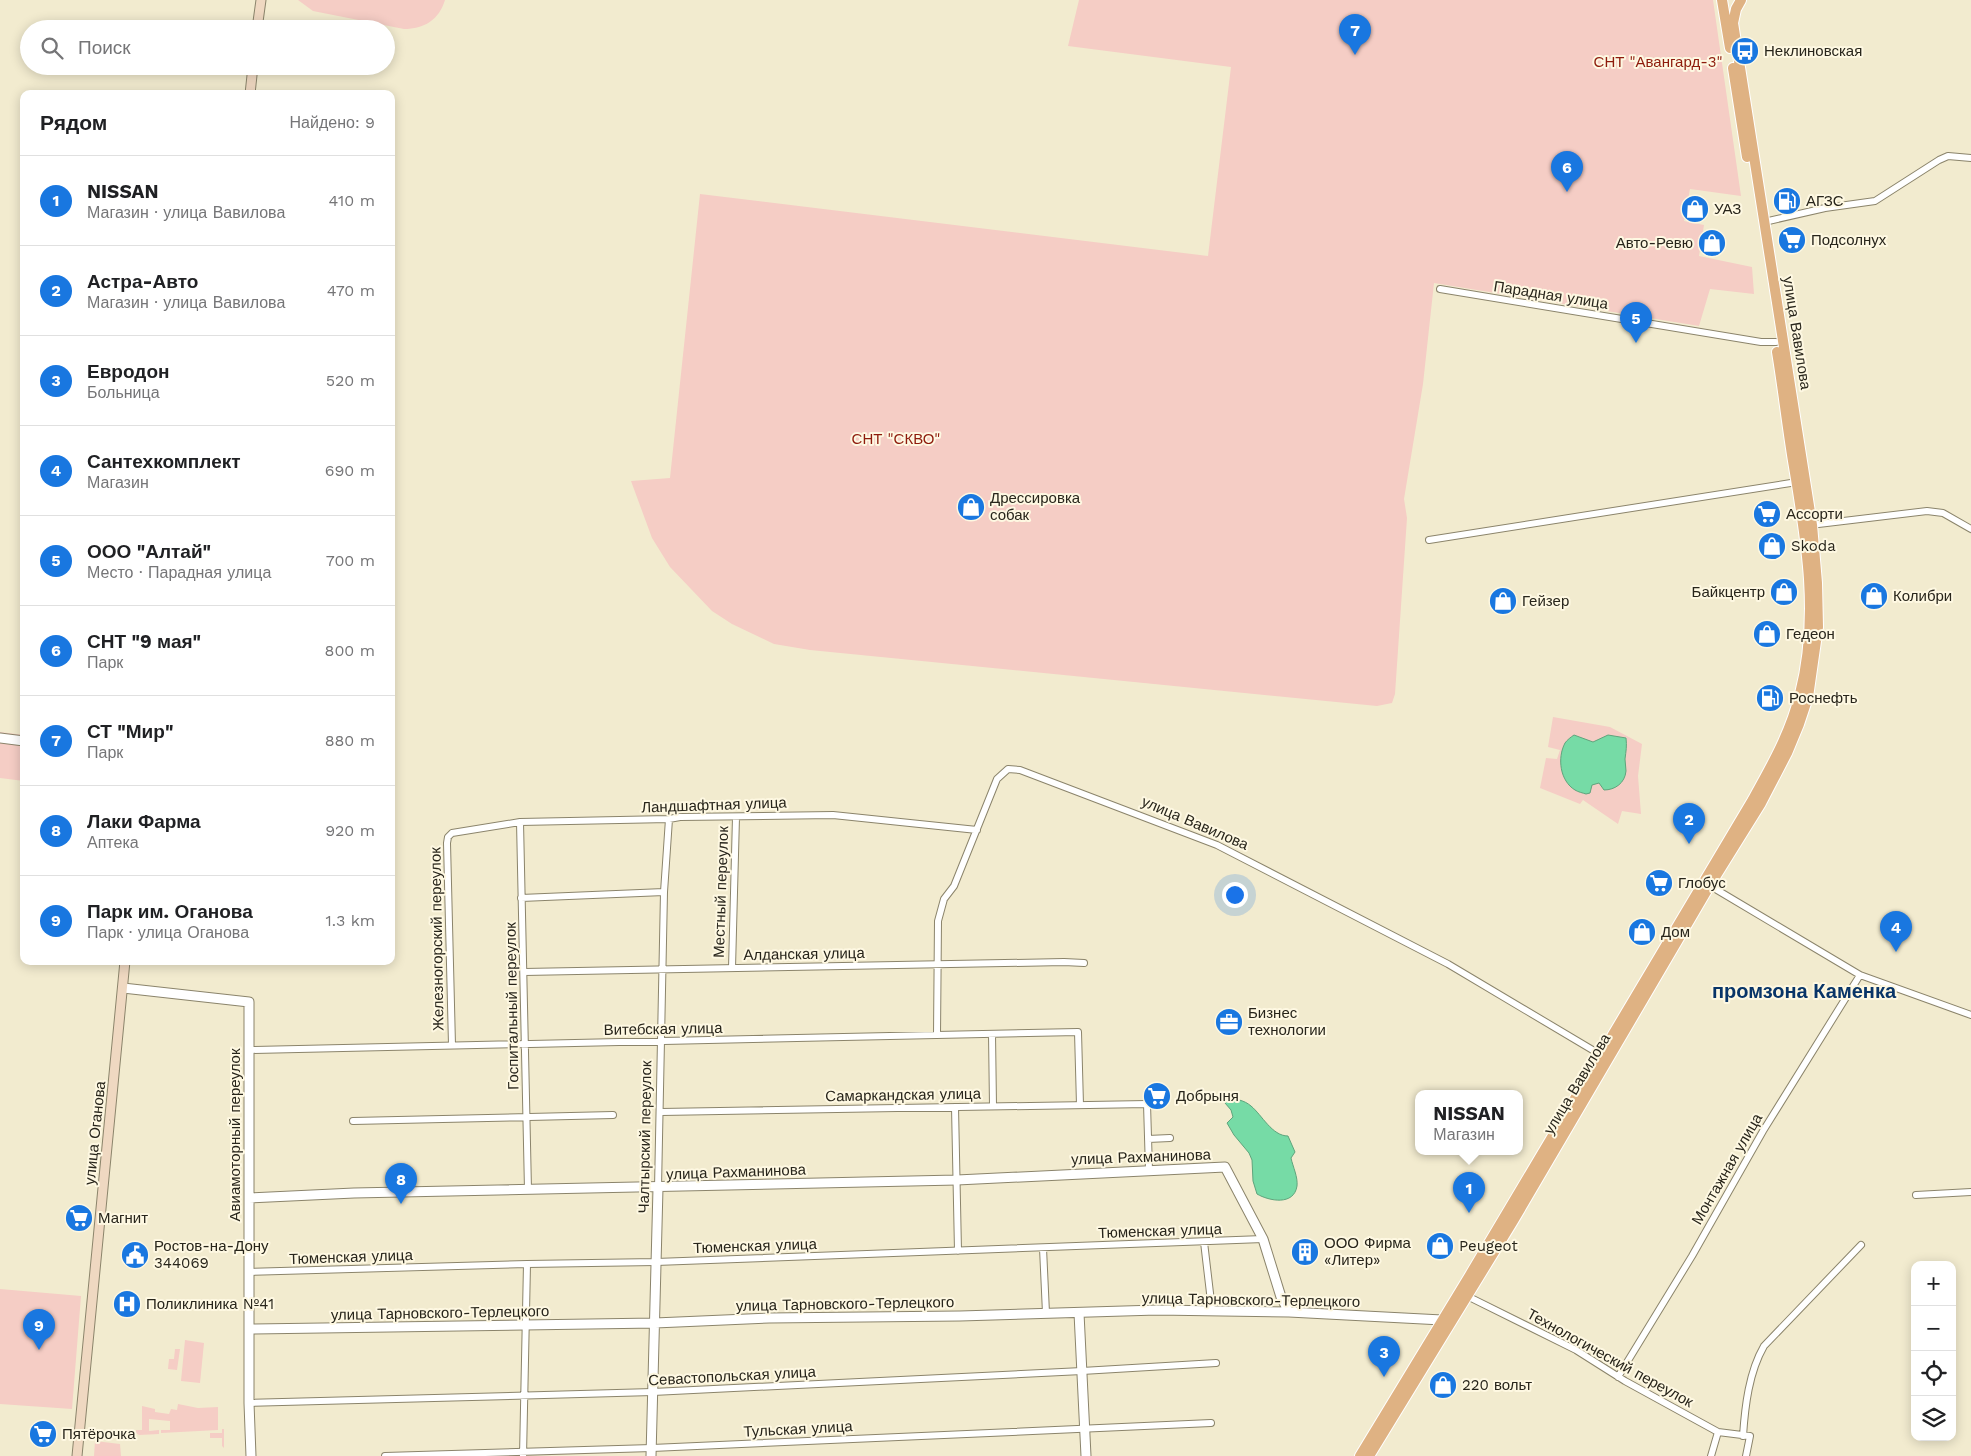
<!DOCTYPE html>
<html lang="ru">
<head>
<meta charset="utf-8">
<style>
	:root { --surface:#fff; --page:#f2f2f2; --text:#202124; --muted:#757577; --line:#e0e0e0; --accent:#1977e0 }
	body { margin:0; font-family:"Work Sans",sans-serif; background:var(--page); color:var(--text) }
	.controls { position:absolute; right:15px; bottom:15px; display:grid; overflow:hidden; border-radius:10px; box-shadow:0 2px 12px #0003 }
	.controls button { width:45px; height:45px; display:grid; place-items:center; padding:0; border:0; border-bottom:1px solid var(--line); background:var(--surface); color:var(--text); font:25px sans-serif }
	.you { position:absolute; left:1234px; top:894px; width:18px; height:18px; margin:-12px; border:4px solid #fff; border-radius:50%; background:#1a73e8; box-shadow:0 0 0 8px #1a73e833 }
	.badge { display:grid; place-items:center; width:32px; height:32px; border-radius:50%; background:var(--accent); color:#fff; font-size:16px; font-weight:700 }
	.pin { position:absolute; translate:-50% -41px; filter:drop-shadow(0 1px 2px #0008) }
	.pin::after { content:''; position:absolute; top:26px; width:18px; height:15px; background:inherit; clip-path:polygon(0 0,100% 0,50% 100%) }
	.popup { position:absolute; left:1415px; top:1090px; width:108px; height:65px; box-sizing:border-box; display:grid; place-content:center; border-radius:10px; background:var(--surface); filter:drop-shadow(0 1px 4px #0005); font-size:16px; white-space:nowrap; color:var(--muted) }
	.popup b { font-size:19px; color:var(--text) }
	.popup::after { content:''; position:absolute; left:50%; top:100%; margin-left:-10px; border:10px solid transparent; border-top-color:var(--surface) }
	.list { margin:0; padding:0; list-style:none }
	h2 { display:flex; justify-content:space-between; align-items:center; height:65px; margin:0; padding:0 20px; font-size:21px }
	h2 small { font-size:16px; font-weight:400; color:var(--muted) }
	.list li { display:grid; grid-template-columns:32px 1fr auto; gap:15px; align-items:center; box-sizing:border-box; height:90px; padding:0 20px; border-top:1px solid var(--line) }
	.list b { display:block; font-size:19px; white-space:nowrap }
	.list p { margin:0; font-size:16px; white-space:nowrap; color:var(--muted) }
	.list em { font-size:16px; font-style:normal; color:var(--muted) }
	.icon { flex:none; width:28px; height:28px; fill:none; stroke:currentColor; stroke-width:2; stroke-linecap:round; stroke-linejoin:round }
	.map { position:relative; flex:none; width:1971px; height:1456px; overflow:hidden }
	.search { position:absolute; background:var(--surface); box-shadow:0 2px 12px #0003; left:20px; top:20px; width:375px; height:55px; display:flex; align-items:center; gap:12px; box-sizing:border-box; padding:0 18px; border-radius:28px; color:var(--muted); font-size:19px }
	.panel { position:absolute; background:var(--surface); box-shadow:0 2px 12px #0003; left:20px; top:90px; width:375px; height:875px; border-radius:10px }
	.map>svg:first-child { display:block }
</style>
</head>
<body>
<div class="map">
<svg width="1971" height="1456" viewBox="0 0 1971 1456">
	<rect width="100%" height="100%" fill="#f2ebcf"/>
	<path fill="#f5cdc5" d="M298 0H445C439 20 424 29 404 29L313 11Z
		M1079 0H1713L1741 196 1690 189 1684 221 1704 225 1699 256 1752 267 1754 294 1710 289 1699 326 1434 283 1423 384 1404 499 1407 518 1395 694 1392 703 1377 706 810 650 774 644 732 624 712 611 670 567 652 538 631 481 670 478 700 194 1208 256 1231 67 1068 46Z
		M1553 717 1610 727 1642 744 1638 776 1641 814 1622 811 1618 824 1583 800 1580 804 1540 788 1546 758 1557 759 1560 750 1548 747Z
		M0 732 24 735V781L0 778Z
		M0 1289 81 1296 72 1409 0 1404Z
		M185 1340 204 1343 200 1383 181 1381Z
		M175 1349H180L177 1370 168 1369 169 1359H174Z
		M178 1404 198 1408 218 1407V1430L161 1433V1430H170V1421L149 1419V1431L159 1430V1434L139 1435 136 1433V1430H142V1406L155 1409V1412L169 1414 171 1409 177 1410Z
		M222 1429H224V1448L222 1446V1438H210V1433H222Z
		M95 1441 120 1444 121 1456H94Z"/>
	<path fill="#76dba6" stroke="#5fa47c" d="M1574 735 1593 742 1608 735 1626 738C1627 746 1626 751 1625 759 1625 763 1626 767 1626 771 1625 783 1615 790 1604 790L1599 783 1592 785 1590 793 1586 794C1583 793 1578 792 1575 790 1560 781 1557 758 1565 743 1567 740 1571 737 1574 735Z
		M1227 1098C1236 1099 1244 1100 1251 1106 1262 1115 1272 1136 1288 1136L1295 1152 1291 1158C1293 1167 1298 1177 1297 1186 1294 1206 1269 1201 1257 1194L1253 1181 1252 1160 1249 1153 1234 1135 1227 1123 1233 1117 1231 1110 1225 1103Z"/>
	<g fill="none" stroke-linecap="round" stroke-linejoin="round">
		<defs>
			<path id="minor" d="M1764 222 1825 208 1875 201 1939 160 1948 156 1971 158
				M1440 289 1761 342H1776
				M1810 525 1927 511 1943 513 1971 529
				M1429 540 1797 482
				M520 822 528 1190
				M1707 884 1860 975 1971 1015
				M521 898 664 892
				M732 968 736 817
				M524 972 1064 962 1084 963
				M992 1034 993 1106
				M937 1035 938 921 944 899 954 886 997 779 1008 769 1020 770 1217 845 1448 964 1601 1055
				M452 1045 447 843 448 837 452 833 520 822 669 819 680 817 833 815 977 830
				M249 1050 1078 1032 1080 1105
				M955 1107 958 1251
				M661 1112 1147 1104 1149 1170
				M353 1121 613 1115
				M1148 1139 1170 1138
				M658 1188 664 892 669 819
				M1916 1195 1971 1192
				M1204 1242 1212 1310
				M1043 1248 1046 1313
				M249 1272 527 1264 656 1262 1263 1239
				M1465 1295 1576 1350 1625 1381 1718 1432 1750 1436 1746 1456
				M1618 1377 1692 1256 1763 1131 1860 975
				M249 1403 653 1392 1082 1371 1216 1363
				M1743 1436C1745 1406 1749 1372 1764 1346L1861 1245
				M385 1456 652 1448 1211 1423
				M523 1456 527 1264
				M1711 1456 1718 1432"/>
			<path id="tertiary" d="M0 738 24 741
				M123 988 249 1002V1403L251 1456
				M249 1198 354 1193 957 1180 1225 1167 1263 1239 1281 1297 1289 1312
				M1079 1313 1086 1456
				M249 1329 655 1323 769 1318 960 1316 1157 1310 1289 1312 1442 1320
				M651 1456 658 1188"/>
			<path id="secondary" d="M257 29 261 0
				M250 94 253 66
				M77 1456 125 961"/>
			<path id="primary" d="M1722 0 1730 48
				M1733 68 1747 157
				M1360 1456 1470 1275 1752 801C1771 767 1791 732 1800 694 1820 616 1806 538 1793 461 1787 424 1783 388 1777 352
				M1369 1456 1513 1221 1710 885 1761 803 1787 753 1799 724 1808 697 1818 627 1817 583 1812 525 1733 23 1736 9 1741 0"/>
		</defs>
		<use href="#minor" stroke="#8b846b" stroke-width="8"/>
		<use href="#tertiary" stroke="#8b846b" stroke-width="11"/>
		<use href="#secondary" stroke="#8b846b" stroke-width="11"/>
		<use href="#primary" stroke="#fff" stroke-width="12"/>
		<use href="#minor" stroke="#fff" stroke-width="6"/>
		<use href="#tertiary" stroke="#fff" stroke-width="9"/>
		<use href="#secondary" stroke="#efd8c1" stroke-width="9"/>
		<use href="#primary" stroke="#dfb283" stroke-width="10"/>
	</g>
	<defs>
		<symbol id="bus-disc" viewBox="-11 -11 22 22"><circle r="9.5" fill="#1977e0" stroke="#fef8e2"/><path d="M-5-6H5V4H4V6H2V4H-2V6H-4V4H-5ZM-3.5-4V0h7V-4ZM-3.5 1.2v1.5H-2V1.2ZM2 1.2v1.5H3.5V1.2Z" fill="#fff"/></symbol>
		<symbol id="fuel-disc" viewBox="-11 -11 22 22"><circle r="9.5" fill="#1977e0" stroke="#fef8e2"/><path d="M-5.5-6h7V0h2V4h1.3V-2.5L3-4.5l.8-.8L6-3V5H2.5V1h-1V6h-7ZM-4.2-4.7v3.2H.2V-4.7Z" fill="#fff"/></symbol>
		<symbol id="shop-disc" viewBox="-11 -11 22 22"><circle r="9.5" fill="#1977e0" stroke="#fef8e2"/><path d="M-5-2.5h2.3a2.7 3.5 0 0 1 5.4 0H5L5.5 6h-11ZM-1.5-2.5h3a1.5 2.3 0 0 0-3 0Z" fill="#fff"/></symbol>
		<symbol id="supermarket-disc" viewBox="-11 -11 22 22"><circle r="9.5" fill="#1977e0" stroke="#fef8e2"/><path d="M-6-5.5h2.5l.6 2H6L4.5 2H-2.5L-4.4-4H-6ZM-1.5 3.2a1.3 1.3 0 1 0 .1 0ZM3 3.2a1.3 1.3 0 1 0 .1 0Z" fill="#fff"/></symbol>
		<symbol id="office-disc" viewBox="-11 -11 22 22"><circle r="9.5" fill="#1977e0" stroke="#fef8e2"/><path d="M-6-3h4V-5.5h4V-3h4V5H-6ZM-1-4.5V-3h2v-1.5ZM-6 0V1H6V0Z" fill="#fff"/></symbol>
		<symbol id="building-disc" viewBox="-11 -11 22 22"><circle r="9.5" fill="#1977e0" stroke="#fef8e2"/><path d="M-4-6H4V6H1V3H-1V6H-4ZM-2.5-4.3h1.7v1.8h-1.7ZM.8-4.3h1.7v1.8H.8ZM-2.5-1h1.7V.8h-1.7ZM.8-1h1.7V.8H.8Z" fill="#fff"/></symbol>
		<symbol id="civic-disc" viewBox="-11 -11 22 22"><circle r="9.5" fill="#1977e0" stroke="#fef8e2"/><path d="M-.6-6.5H3V-4.5H.6V-3L4-1V1h2V6H-6V1h2V-1L-.6-3ZM-1.2 2.5V6h2.4V2.5Z" fill="#fff"/></symbol>
		<symbol id="hospital-disc" viewBox="-11 -11 22 22"><circle r="9.5" fill="#1977e0" stroke="#fef8e2"/><path d="M-5-5h3v3.5h4V-5h3V5h-3V1.5h-4V5h-3Z" fill="#fff"/></symbol>
	</defs>
	<g fill-rule="evenodd">
		<use href="#bus-disc" x="1729" y="35" width="32" height="32"/>
		<use href="#fuel-disc" x="1771" y="185" width="32" height="32"/>
		<use href="#shop-disc" x="1679" y="193" width="32" height="32"/>
		<use href="#supermarket-disc" x="1776" y="224" width="32" height="32"/>
		<use href="#shop-disc" x="1696" y="227" width="32" height="32"/>
		<use href="#shop-disc" x="955" y="491" width="32" height="32"/>
		<use href="#supermarket-disc" x="1751" y="498" width="32" height="32"/>
		<use href="#shop-disc" x="1756" y="530" width="32" height="32"/>
		<use href="#shop-disc" x="1768" y="576" width="32" height="32"/>
		<use href="#shop-disc" x="1858" y="580" width="32" height="32"/>
		<use href="#shop-disc" x="1487" y="585" width="32" height="32"/>
		<use href="#shop-disc" x="1751" y="618" width="32" height="32"/>
		<use href="#fuel-disc" x="1754" y="682" width="32" height="32"/>
		<use href="#supermarket-disc" x="1643" y="867" width="32" height="32"/>
		<use href="#shop-disc" x="1626" y="916" width="32" height="32"/>
		<use href="#office-disc" x="1213" y="1006" width="32" height="32"/>
		<use href="#supermarket-disc" x="1141" y="1080" width="32" height="32"/>
		<use href="#supermarket-disc" x="63" y="1202" width="32" height="32"/>
		<use href="#shop-disc" x="1424" y="1230" width="32" height="32"/>
		<use href="#building-disc" x="1289" y="1236" width="32" height="32"/>
		<use href="#civic-disc" x="119" y="1239" width="32" height="32"/>
		<use href="#hospital-disc" x="111" y="1288" width="32" height="32"/>
		<use href="#shop-disc" x="1427" y="1369" width="32" height="32"/>
		<use href="#supermarket-disc" x="27" y="1418" width="32" height="32"/>
	</g>
	<g text-anchor="middle" stroke-width="4" stroke-linejoin="round" paint-order="stroke">
		<g font-size="15" fill="#28251b" stroke="#fef8e2" text-anchor="start">
			<text x="1764" y="56">Неклиновская</text>
			<text x="1806" y="206">АГЗС</text>
			<text x="1714" y="214">УАЗ</text>
			<text x="1811" y="245">Подсолнух</text>
			<text x="1693" y="248" text-anchor="end">Авто-Ревю</text>
			<text x="990" y="503">Дрессировка<tspan x="990" dy="17">собак</tspan></text>
			<text x="1786" y="519">Ассорти</text>
			<text x="1791" y="551">Skoda</text>
			<text x="1765" y="597" text-anchor="end">Байкцентр</text>
			<text x="1893" y="601">Колибри</text>
			<text x="1522" y="606">Гейзер</text>
			<text x="1786" y="639">Гедеон</text>
			<text x="1789" y="703">Роснефть</text>
			<text x="1678" y="888">Глобус</text>
			<text x="1661" y="937">Дом</text>
			<text x="1248" y="1018">Бизнес<tspan x="1248" dy="17">технологии</tspan></text>
			<text x="1176" y="1101">Добрыня</text>
			<text x="98" y="1223">Магнит</text>
			<text x="1324" y="1248">ООО Фирма<tspan x="1324" dy="17">«Литер»</tspan></text>
			<text x="154" y="1251">Ростов-на-Дону<tspan x="154" dy="17">344069</tspan></text>
			<text x="1459" y="1251">Peugeot</text>
			<text x="146" y="1309">Поликлиника №41</text>
			<text x="1462" y="1390">220 вольт</text>
			<text x="62" y="1439">Пятёрочка</text>
		</g>
		<g font-size="15" fill="#8e1b0c" stroke="#fef8e2">
			<text x="1658" y="67">СНТ "Авангард-3"</text>
			<text x="896" y="444">СНТ "СКВО"</text>
		</g>
		<g font-size="15" fill="#28251b" stroke="#fef8e2">
			<text transform="translate(1551 295) rotate(9)" y="5">Парадная улица</text>
			<text transform="translate(1797 333) rotate(81)" y="5">улица Вавилова</text>
			<text transform="translate(714 805) rotate(-2)" y="5">Ландшафтная улица</text>
			<text transform="translate(1195 823) rotate(23)" y="5">улица Вавилова</text>
			<text transform="translate(721 892) rotate(-88)" y="5">Местный переулок</text>
			<text transform="translate(437 939) rotate(-91)" y="5">Железногорский переулок</text>
			<text transform="translate(804 954) rotate(-1)" y="5">Алданская улица</text>
			<text transform="translate(512 1006) rotate(-91)" y="5">Госпитальный переулок</text>
			<text transform="translate(663 1029) rotate(-1)" y="5">Витебская улица</text>
			<text transform="translate(1577 1084) rotate(-59)" y="5">улица Вавилова</text>
			<text transform="translate(903 1095) rotate(-1)" y="5">Самаркандская улица</text>
			<text transform="translate(95 1133) rotate(-84)" y="5">улица Оганова</text>
			<text transform="translate(235 1135) rotate(-90)" y="5">Авиамоторный переулок</text>
			<text transform="translate(645 1137) rotate(-89)" y="5">Чалтырский переулок</text>
			<text transform="translate(1141 1157) rotate(-2)" y="5">улица Рахманинова</text>
			<text transform="translate(1727 1169) rotate(-60)" y="5">Монтажная улица</text>
			<text transform="translate(736 1172) rotate(-2)" y="5">улица Рахманинова</text>
			<text transform="translate(1160 1231) rotate(-2)" y="5">Тюменская улица</text>
			<text transform="translate(755 1246) rotate(-2)" y="5">Тюменская улица</text>
			<text transform="translate(351 1257) rotate(-2)" y="5">Тюменская улица</text>
			<text transform="translate(1251 1300) rotate(1)" y="5">улица Тарновского-Терлецкого</text>
			<text transform="translate(845 1304) rotate(-1)" y="5">улица Тарновского-Терлецкого</text>
			<text transform="translate(440 1313) rotate(-1)" y="5">улица Тарновского-Терлецкого</text>
			<text transform="translate(1610 1358) rotate(29)" y="5">Технологический переулок</text>
			<text transform="translate(732 1376) rotate(-3)" y="5">Севастопольская улица</text>
			<text transform="translate(798 1429) rotate(-3)" y="5">Тульская улица</text>
		</g>
		<g font-size="20" font-weight="bold" fill="#093568" stroke="#fef8e2">
			<text x="1804" y="998">промзона Каменка</text>
		</g>
	</g>
</svg>
<div class="controls">
<button>+</button>
<button>−</button>
<button><svg class="icon" aria-label="locate" viewBox="0 0 24 24"><circle cx="12" cy="12" r="6"/><path d="M12 2v4M12 18v4M2 12h4M18 12h4"/></svg></button>
<button><svg class="icon" aria-label="layers" viewBox="0 0 24 24"><path d="M12 4l9 5-9 5-9-5zM3 14l9 5 9-5"/></svg></button>
</div>
<div class="you"></div>
<div class="pin badge" style="left:1469px;top:1213px">1</div>
<div class="popup"><b>NISSAN</b>Магазин</div>
<div class="pin badge" style="left:1689px;top:844px">2</div>
<div class="pin badge" style="left:1384px;top:1377px">3</div>
<div class="pin badge" style="left:1896px;top:952px">4</div>
<div class="pin badge" style="left:1636px;top:343px">5</div>
<div class="pin badge" style="left:1567px;top:192px">6</div>
<div class="pin badge" style="left:1355px;top:55px">7</div>
<div class="pin badge" style="left:401px;top:1204px">8</div>
<div class="pin badge" style="left:39px;top:1350px">9</div>
<div class="search"><svg class="icon" aria-label="search" viewBox="0 0 24 24"><circle cx="10" cy="10" r="6"/><path d="M15 15l6 6"/></svg>Поиск</div>
<section class="panel">
<h2>Рядом<small>Найдено: 9</small></h2>
<ul class="list">
<li><span class="badge">1</span><div><b>NISSAN</b><p>Магазин · улица Вавилова</p></div><em>410 m</em></li>
<li><span class="badge">2</span><div><b>Астра-Авто</b><p>Магазин · улица Вавилова</p></div><em>470 m</em></li>
<li><span class="badge">3</span><div><b>Евродон</b><p>Больница</p></div><em>520 m</em></li>
<li><span class="badge">4</span><div><b>Сантехкомплект</b><p>Магазин</p></div><em>690 m</em></li>
<li><span class="badge">5</span><div><b>ООО &quot;Алтай&quot;</b><p>Место · Парадная улица</p></div><em>700 m</em></li>
<li><span class="badge">6</span><div><b>СНТ &quot;9 мая&quot;</b><p>Парк</p></div><em>800 m</em></li>
<li><span class="badge">7</span><div><b>СТ &quot;Мир&quot;</b><p>Парк</p></div><em>880 m</em></li>
<li><span class="badge">8</span><div><b>Лаки Фарма</b><p>Аптека</p></div><em>920 m</em></li>
<li><span class="badge">9</span><div><b>Парк им. Оганова</b><p>Парк · улица Оганова</p></div><em>1.3 km</em></li>
</ul>
</section>
</div>
</body>
</html>
